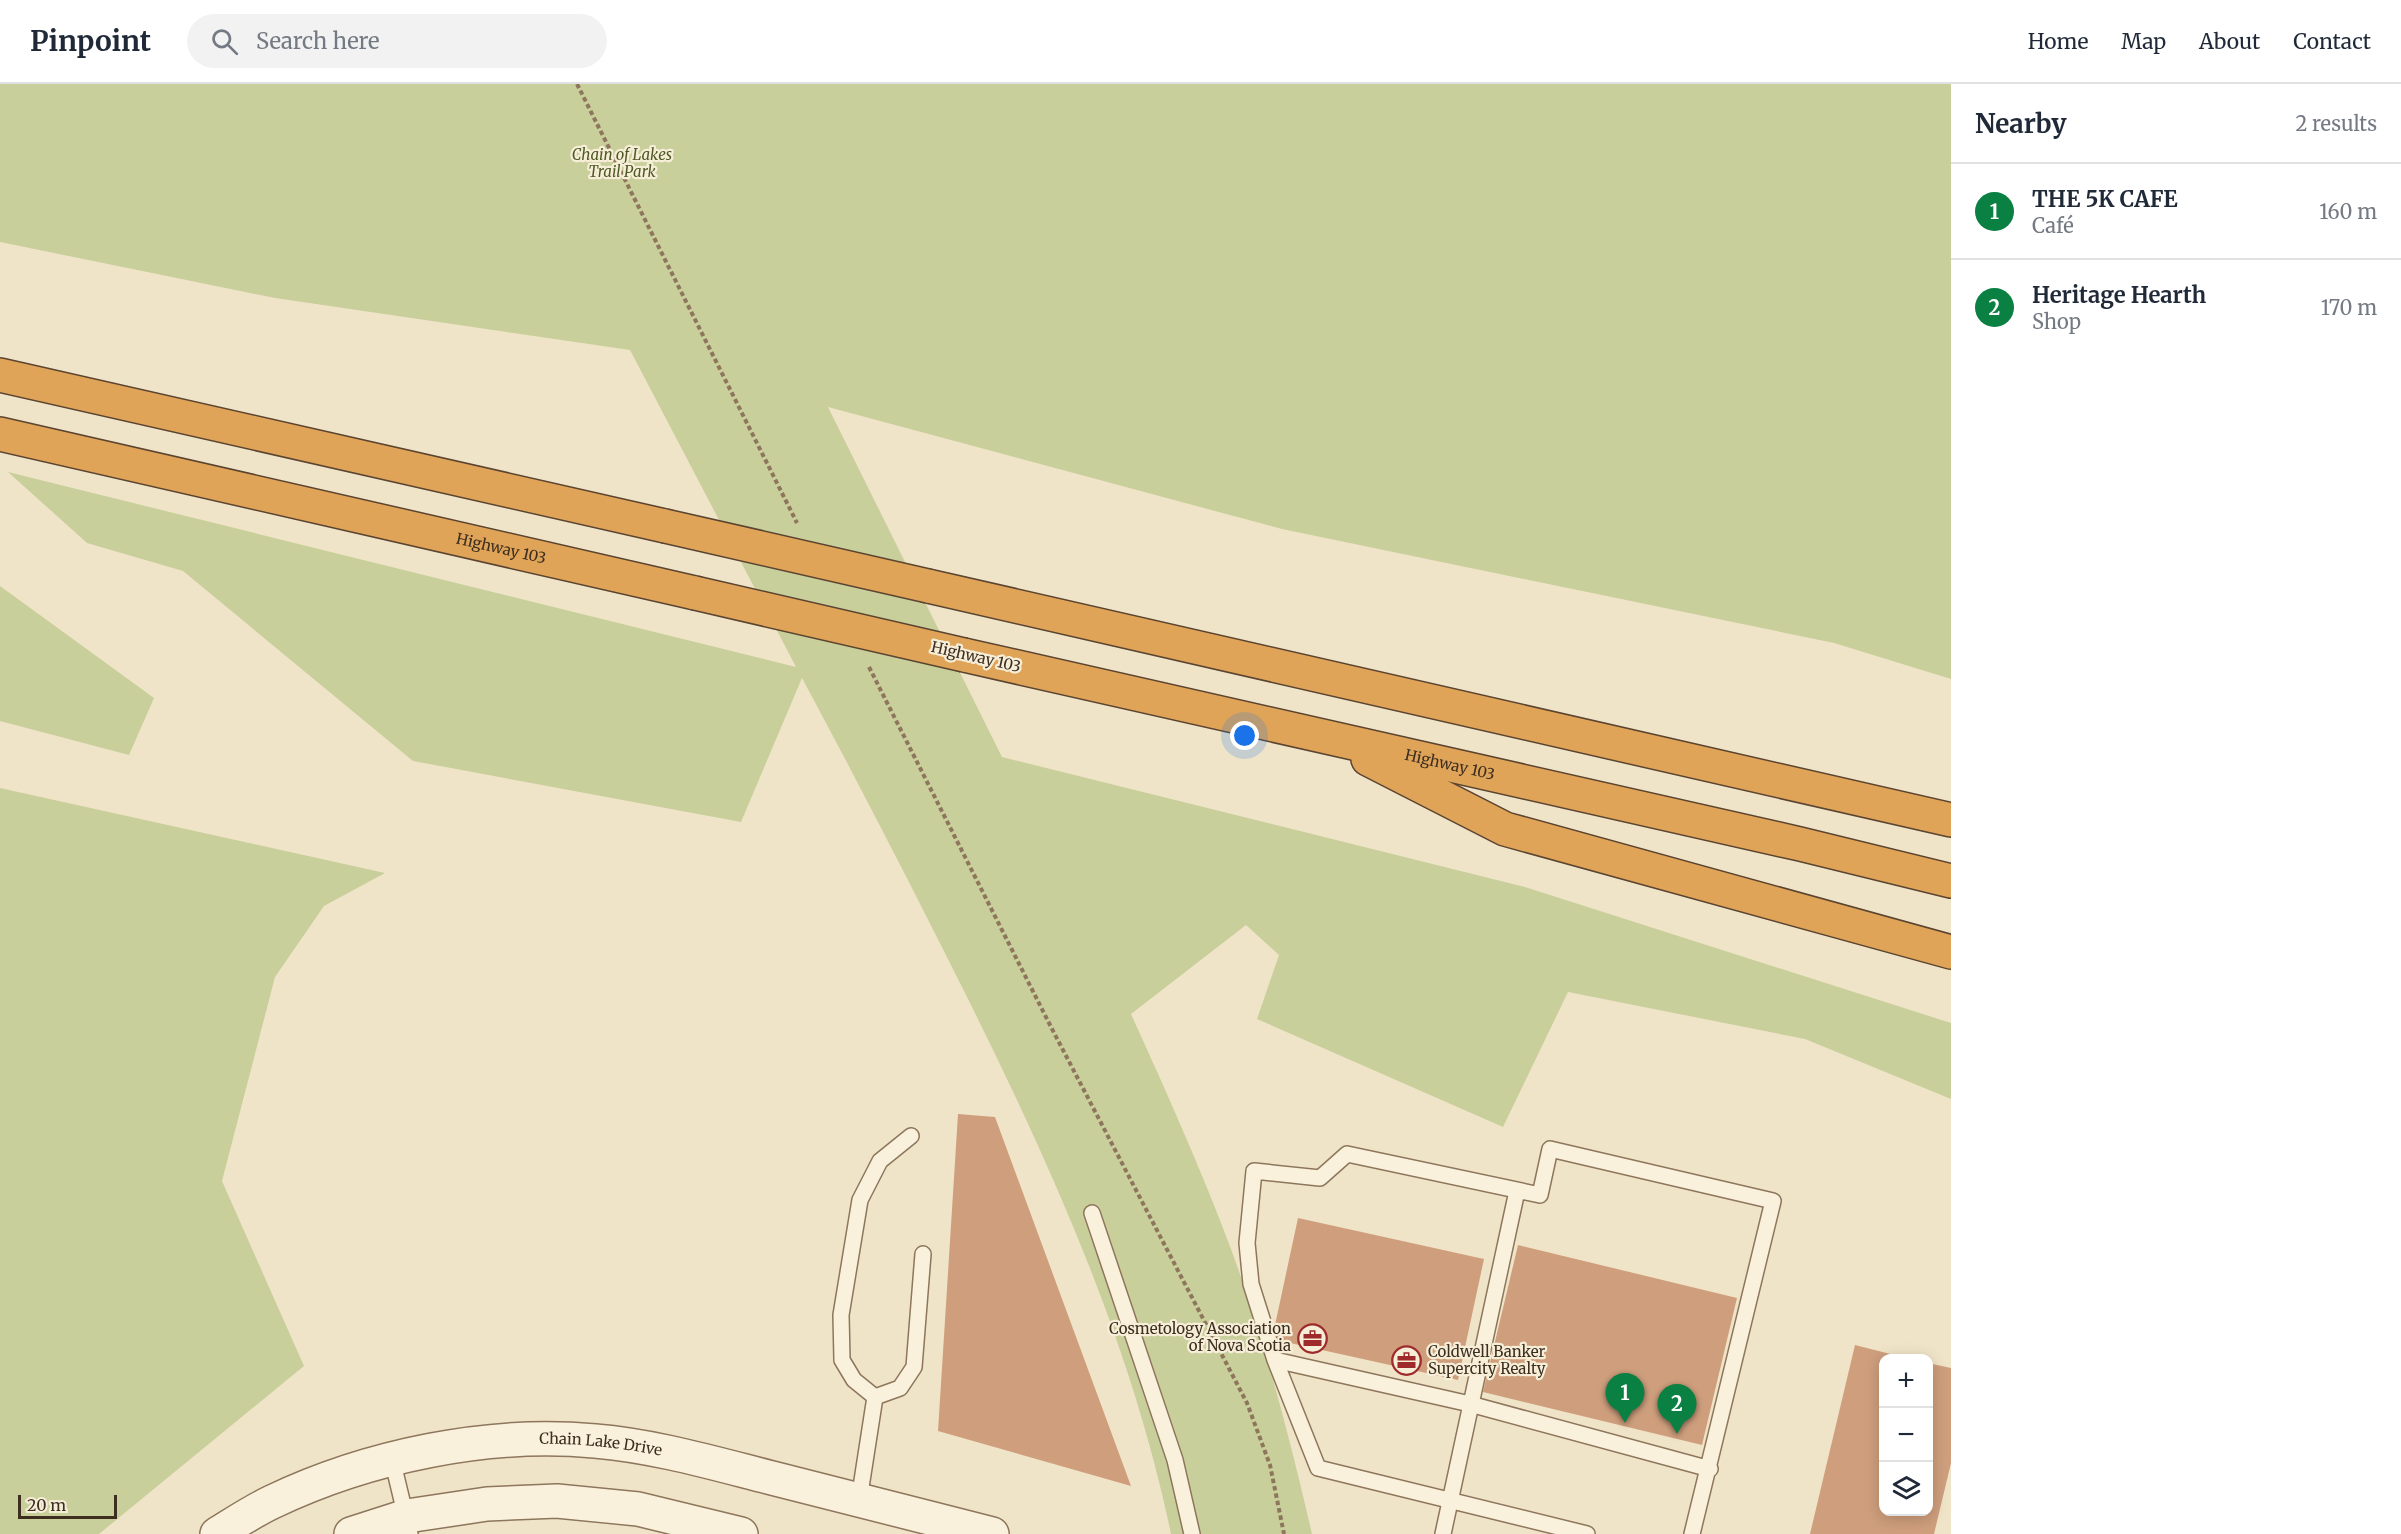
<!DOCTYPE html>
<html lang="en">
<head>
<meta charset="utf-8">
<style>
	:root { --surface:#fff; --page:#f2f2f3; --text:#1f2937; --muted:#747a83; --line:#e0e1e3; --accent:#0b8043 }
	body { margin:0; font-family:Merriweather,serif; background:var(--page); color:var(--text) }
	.controls { position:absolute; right:18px; bottom:18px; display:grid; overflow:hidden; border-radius:12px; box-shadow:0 3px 15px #0003 }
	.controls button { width:54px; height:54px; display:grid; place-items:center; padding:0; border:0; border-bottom:2px solid var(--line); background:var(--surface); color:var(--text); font:30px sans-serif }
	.scale { position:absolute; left:18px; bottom:15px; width:99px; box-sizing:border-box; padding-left:6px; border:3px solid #3d2e20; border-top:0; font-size:16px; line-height:21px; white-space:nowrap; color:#3d2e20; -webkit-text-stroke:4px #f7eed8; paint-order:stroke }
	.you { position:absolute; left:1245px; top:652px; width:21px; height:21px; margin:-15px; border:4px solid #fff; border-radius:50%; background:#1a73e8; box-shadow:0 0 0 9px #1a73e833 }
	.badge { display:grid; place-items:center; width:39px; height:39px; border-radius:50%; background:var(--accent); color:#fff; font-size:20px; font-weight:700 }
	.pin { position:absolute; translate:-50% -50px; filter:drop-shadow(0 2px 3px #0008) }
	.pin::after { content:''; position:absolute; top:32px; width:21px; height:18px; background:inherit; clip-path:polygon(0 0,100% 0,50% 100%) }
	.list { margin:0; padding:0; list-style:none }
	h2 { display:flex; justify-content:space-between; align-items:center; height:78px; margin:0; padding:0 24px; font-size:26px }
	h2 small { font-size:20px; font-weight:400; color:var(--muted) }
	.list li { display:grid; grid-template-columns:39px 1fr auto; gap:18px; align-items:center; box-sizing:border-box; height:96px; padding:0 24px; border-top:2px solid var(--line) }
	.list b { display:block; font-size:22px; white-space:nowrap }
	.list p { margin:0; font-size:20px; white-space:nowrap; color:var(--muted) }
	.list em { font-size:20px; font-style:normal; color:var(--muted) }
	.icon { flex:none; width:33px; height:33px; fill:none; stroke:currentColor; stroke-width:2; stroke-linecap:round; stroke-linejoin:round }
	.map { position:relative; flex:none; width:1951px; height:1450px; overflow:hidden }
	header { display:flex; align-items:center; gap:36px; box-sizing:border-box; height:84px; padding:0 30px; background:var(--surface); border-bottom:2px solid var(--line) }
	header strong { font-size:28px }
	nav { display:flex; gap:33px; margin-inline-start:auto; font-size:21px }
	.search { width:420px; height:54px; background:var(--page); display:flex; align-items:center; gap:15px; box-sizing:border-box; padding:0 21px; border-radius:33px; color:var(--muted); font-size:22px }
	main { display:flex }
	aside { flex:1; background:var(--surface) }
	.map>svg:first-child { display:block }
</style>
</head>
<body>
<header>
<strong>Pinpoint</strong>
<div class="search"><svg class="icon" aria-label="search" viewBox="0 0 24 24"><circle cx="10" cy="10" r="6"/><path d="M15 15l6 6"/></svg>Search here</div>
<nav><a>Home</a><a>Map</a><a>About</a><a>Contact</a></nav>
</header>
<main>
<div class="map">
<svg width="1951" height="1450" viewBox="0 0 1951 1450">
	<rect width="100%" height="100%" fill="#f0e4c8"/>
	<path fill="#c9cf9b" d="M0 0H1951V595L1834 559 1282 445 828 323 1002 673 1525 803 1951 939V1015L1805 955 1568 908 1503 1043 1257 935 1279 871 1246 841 1131 930C1166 1007 1201 1085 1231 1165 1265 1258 1290 1354 1312 1450H1171C1132 1262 1053 1086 968 915 914 807 859 700 802 594L741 738 413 677 183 487 87 459 8 388 796 583 630 266 275 214 0 158Z
		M0 502 154 614 129 671 0 637Z
		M0 704 385 789 324 822 275 893 222 1097 304 1282 99 1450H0Z"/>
	<path fill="#cf9f7d" d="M958 1030 995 1033 1131 1402 938 1347Z
		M1298 1134 1484 1175 1458 1296 1272 1255Z
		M1518 1161 1737 1214 1702 1361 1483 1308Z
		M1855 1261 1906 1274H1884V1428H1928V1279L1951 1284V1379L1934 1450H1810Z"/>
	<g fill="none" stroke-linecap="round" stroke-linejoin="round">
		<defs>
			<path id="service" d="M1092 1129 1175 1376 1192 1450
				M1275 1276 1470 1320 1710 1385
				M875 1313 900 1304 914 1283 923 1170
				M392 1375 410 1450
				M859 1416 875 1313 854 1296 842 1276 841 1231 860 1116 880 1077 911 1052
				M1443 1450 1517 1107
				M1587 1450 1318 1384 1275 1276 1251 1200 1247 1159 1254 1087 1320 1094 1347 1070 1540 1111 1550 1065 1773 1117 1692 1450"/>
			<g id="tertiary">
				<path id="s1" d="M217 1450C235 1439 253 1427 272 1418 368 1372 489 1347 595 1357 655 1362 713 1379 772 1394 846 1413 919 1431 992 1450"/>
				<path d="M351 1450 407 1432 487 1420 557 1417 638 1425 741 1450"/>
			</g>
			<g id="motorway">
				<path d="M0 291 665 442"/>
				<path id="s2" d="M0 350 695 509"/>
				<path d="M928 502 1951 736"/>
				<path id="s3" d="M964 571 1800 760 1951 797"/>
				<path d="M1368 675 1505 745 1951 868"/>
			</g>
		</defs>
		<use href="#service" stroke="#8d765c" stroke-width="18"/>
		<use href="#tertiary" stroke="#8d765c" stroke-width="36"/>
		<use href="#motorway" stroke="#5b4430" stroke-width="36"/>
		<path stroke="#8d765c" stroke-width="4" stroke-dasharray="4.5 3" stroke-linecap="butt" d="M577 0 797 439
			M869 583 1051 943 1247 1319 1270 1381 1284 1450"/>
		<use href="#service" stroke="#faf1dc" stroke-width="15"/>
		<use href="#tertiary" stroke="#faf1dc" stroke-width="33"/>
		<use href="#motorway" stroke="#e0a458" stroke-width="33"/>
		<defs>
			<path id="motorway-bridge" d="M665 442 928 502
				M695 509 964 571"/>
		</defs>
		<use href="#motorway-bridge" stroke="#5b4430" stroke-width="36" stroke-linecap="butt"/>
		<use href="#motorway-bridge" stroke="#e0a458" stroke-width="33"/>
	</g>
	<defs>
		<symbol id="office-ring" viewBox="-11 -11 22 22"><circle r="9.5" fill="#f7eed8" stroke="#9e2a2b" stroke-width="1.5"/><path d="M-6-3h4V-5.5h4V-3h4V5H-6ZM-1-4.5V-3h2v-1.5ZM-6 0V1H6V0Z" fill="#9e2a2b"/></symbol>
	</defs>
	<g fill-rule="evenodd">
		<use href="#office-ring" x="1296" y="1238" width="33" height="33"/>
		<use href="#office-ring" x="1390" y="1260" width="33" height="33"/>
	</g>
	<g text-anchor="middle" stroke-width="4.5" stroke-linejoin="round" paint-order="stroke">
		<g font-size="15" font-style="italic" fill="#4d5a26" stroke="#f7eed8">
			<text x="622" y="76">Chain of Lakes<tspan x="622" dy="17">Trail Park</tspan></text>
		</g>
		<g font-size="15" fill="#3d2e20" stroke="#f7eed8">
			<text dy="5" stroke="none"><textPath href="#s2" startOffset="514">Highway 103</textPath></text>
			<text transform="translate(976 573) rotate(13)" y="5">Highway 103</text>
			<text dy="5" stroke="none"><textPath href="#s3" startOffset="498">Highway 103</textPath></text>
			<text dy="5" stroke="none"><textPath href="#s1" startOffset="402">Chain Lake Drive</textPath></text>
		</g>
		<g font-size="15" fill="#3d2e20" stroke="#f7eed8" text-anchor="end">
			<text x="1291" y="1250">Cosmetology Association<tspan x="1291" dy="17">of Nova Scotia</tspan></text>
			<text x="1428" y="1273" text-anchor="start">Coldwell Banker<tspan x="1428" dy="17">Supercity Realty</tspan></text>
		</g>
	</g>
</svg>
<div class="controls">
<button>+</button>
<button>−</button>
<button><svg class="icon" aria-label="layers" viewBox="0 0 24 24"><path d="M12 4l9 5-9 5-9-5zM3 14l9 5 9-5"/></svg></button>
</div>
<div class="scale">20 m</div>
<div class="you"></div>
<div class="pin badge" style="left:1625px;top:1339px">1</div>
<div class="pin badge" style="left:1677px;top:1350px">2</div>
</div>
<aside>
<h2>Nearby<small>2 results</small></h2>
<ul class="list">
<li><span class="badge">1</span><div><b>THE 5K CAFE</b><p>Café</p></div><em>160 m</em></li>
<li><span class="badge">2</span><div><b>Heritage Hearth</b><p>Shop</p></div><em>170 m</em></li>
</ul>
</aside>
</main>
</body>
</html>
